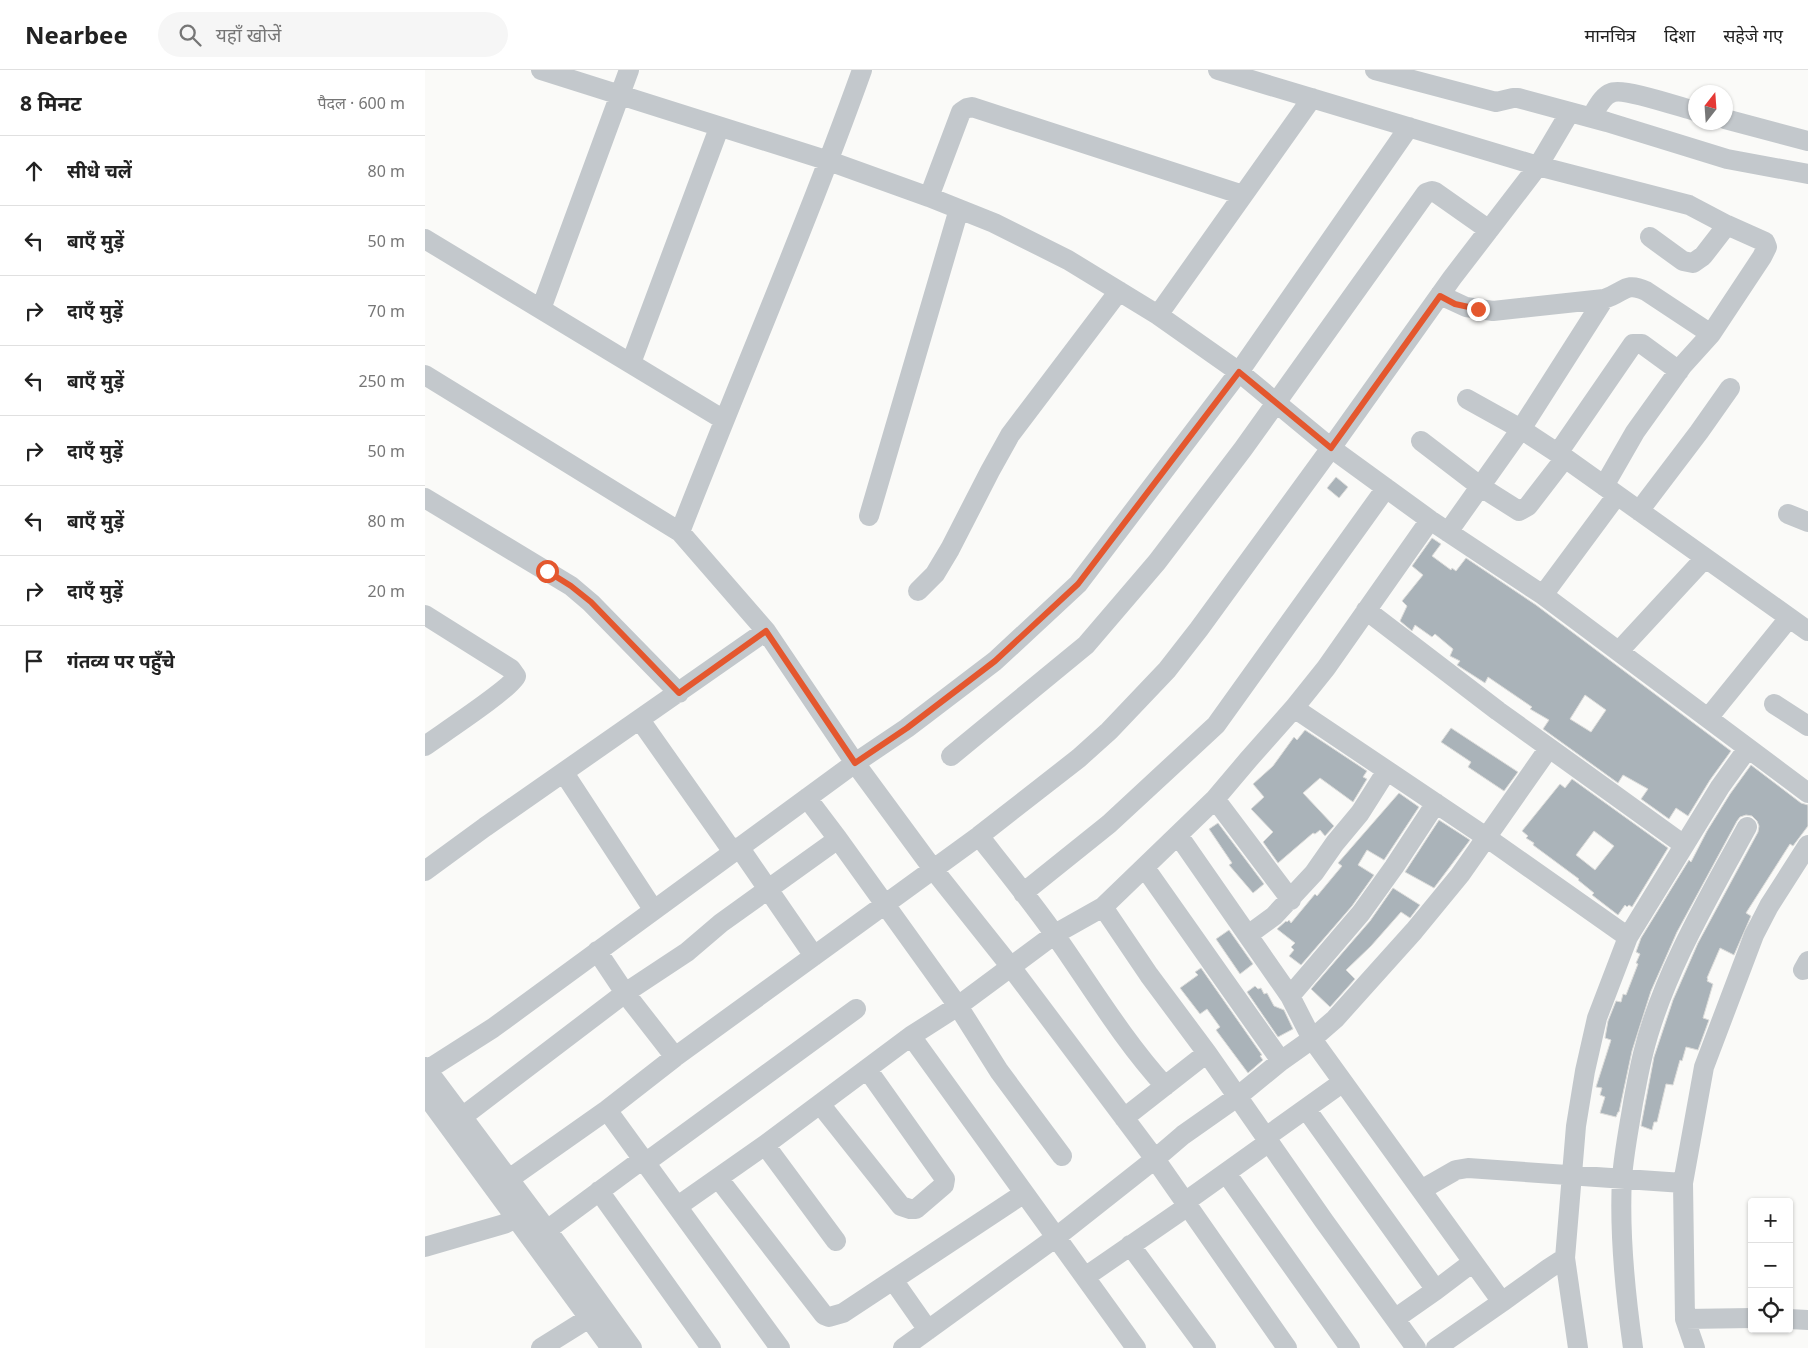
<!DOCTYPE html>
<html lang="hi">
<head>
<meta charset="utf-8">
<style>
	:root { --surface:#fff; --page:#f6f6f6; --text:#222; --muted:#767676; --line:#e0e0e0 }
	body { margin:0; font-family:"Noto Sans","Noto Sans Devanagari",sans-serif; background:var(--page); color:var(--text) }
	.controls { position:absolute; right:15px; bottom:15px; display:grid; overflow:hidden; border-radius:5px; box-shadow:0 1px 4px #0004 }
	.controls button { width:45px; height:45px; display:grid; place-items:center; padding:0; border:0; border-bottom:1px solid var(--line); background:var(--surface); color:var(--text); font:25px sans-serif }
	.compass { position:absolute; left:1263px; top:15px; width:45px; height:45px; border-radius:50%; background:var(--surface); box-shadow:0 1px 4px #0004; rotate:17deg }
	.stop { position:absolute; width:15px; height:15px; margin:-11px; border:4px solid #e4572e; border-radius:50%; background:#fff }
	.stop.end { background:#e4572e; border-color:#fff; box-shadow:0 1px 5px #0008 }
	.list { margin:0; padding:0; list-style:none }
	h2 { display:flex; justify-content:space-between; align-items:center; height:65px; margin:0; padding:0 20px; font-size:21px }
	h2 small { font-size:16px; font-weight:400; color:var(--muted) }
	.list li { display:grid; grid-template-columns:32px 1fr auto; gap:15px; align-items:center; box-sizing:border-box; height:70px; padding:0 20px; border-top:1px solid var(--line) }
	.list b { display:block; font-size:19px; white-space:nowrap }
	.list em { font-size:16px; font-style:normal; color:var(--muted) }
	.icon { flex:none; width:28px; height:28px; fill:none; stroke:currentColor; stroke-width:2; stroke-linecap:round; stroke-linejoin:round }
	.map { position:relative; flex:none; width:1383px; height:1278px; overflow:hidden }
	header { display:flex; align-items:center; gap:30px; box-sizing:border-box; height:70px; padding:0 25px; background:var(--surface); border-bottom:1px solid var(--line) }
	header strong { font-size:24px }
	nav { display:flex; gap:28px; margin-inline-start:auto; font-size:18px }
	.search { width:350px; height:45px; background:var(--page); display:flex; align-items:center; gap:12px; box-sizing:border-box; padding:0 18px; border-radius:28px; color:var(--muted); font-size:19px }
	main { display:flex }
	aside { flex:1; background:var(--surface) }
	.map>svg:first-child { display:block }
</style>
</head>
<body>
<header>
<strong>Nearbee</strong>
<div class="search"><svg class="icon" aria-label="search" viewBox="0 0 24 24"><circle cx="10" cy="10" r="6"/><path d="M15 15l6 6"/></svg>यहाँ खोजें</div>
<nav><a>मानचित्र</a><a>दिशा</a><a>सहेजे गए</a></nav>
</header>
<main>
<aside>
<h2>8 मिनट<small>पैदल · 600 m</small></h2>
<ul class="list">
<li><svg class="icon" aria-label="ahead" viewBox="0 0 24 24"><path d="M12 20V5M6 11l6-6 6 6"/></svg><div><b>सीधे चलें</b></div><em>80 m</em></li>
<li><svg class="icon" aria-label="left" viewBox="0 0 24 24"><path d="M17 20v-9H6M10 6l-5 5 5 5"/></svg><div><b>बाएँ मुड़ें</b></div><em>50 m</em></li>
<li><svg class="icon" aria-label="right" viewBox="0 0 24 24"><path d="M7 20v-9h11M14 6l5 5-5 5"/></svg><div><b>दाएँ मुड़ें</b></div><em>70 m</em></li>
<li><svg class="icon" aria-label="left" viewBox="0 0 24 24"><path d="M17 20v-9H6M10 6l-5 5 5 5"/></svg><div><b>बाएँ मुड़ें</b></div><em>250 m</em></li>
<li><svg class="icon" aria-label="right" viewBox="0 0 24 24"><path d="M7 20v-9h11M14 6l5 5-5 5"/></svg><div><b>दाएँ मुड़ें</b></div><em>50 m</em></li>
<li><svg class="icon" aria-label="left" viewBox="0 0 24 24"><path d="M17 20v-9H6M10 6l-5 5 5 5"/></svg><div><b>बाएँ मुड़ें</b></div><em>80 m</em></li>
<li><svg class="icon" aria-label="right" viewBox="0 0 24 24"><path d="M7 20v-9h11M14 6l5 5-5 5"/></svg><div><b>दाएँ मुड़ें</b></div><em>20 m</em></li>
<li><svg class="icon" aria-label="arrive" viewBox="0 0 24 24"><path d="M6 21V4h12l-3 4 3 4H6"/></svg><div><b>गंतव्य पर पहुँचे</b></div></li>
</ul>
</aside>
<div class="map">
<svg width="1383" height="1278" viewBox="0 0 1383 1278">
	<rect width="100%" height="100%" fill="#fafaf8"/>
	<path fill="#aab3b9" stroke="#dcdcda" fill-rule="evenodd" d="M911 407 923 417 914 428 902 418Z
		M1007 468 1016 474 1007 486 1026 500 1027 498 1031 501 1041 488 1111 535 1306 681 1285 710 1263 746 1251 738 1244 749 1216 729 1223 719 1198 705 1193 713 1118 659 1124 650 1105 639 1107 637 1063 607 1060 613 1032 595 1035 591 1025 586 1028 579 1010 564 1007 567 990 555 987 561 975 551 982 536 977 531 998 505 987 496ZM1160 625 1181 640 1166 662 1145 649Z
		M1026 658 1093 702 1079 721 1043 697 1046 692 1016 672Z
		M880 660 942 701 938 707 942 709 928 732 895 708 878 723 909 756 900 766 895 760 890 764 888 763 853 793 838 772 848 762 826 739 839 727 828 714 848 696 869 667 872 670Z
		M1326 695 1376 733 1383 735V756L1368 776 1365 774 1321 843 1326 846 1309 885 1295 878 1282 908 1283 909 1282 911 1288 914 1278 948 1284 950 1273 980 1261 977 1257 991 1255 990 1248 1015 1241 1014 1232 1052H1229L1227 1060 1216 1056 1229 987 1248 930 1273 873 1333 762 1334 756 1332 751 1327 746 1321 745 1315 747 1312 751 1252 862 1226 921 1207 981 1194 1042H1193L1191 1047 1175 1043 1180 1027 1175 1025 1177 1018 1171 1017 1186 970 1180 968 1183 951 1191 931 1196 932 1198 924 1201 925 1213 894 1211 893 1215 884 1211 882 1216 868 1264 790 1266 792 1282 761 1305 724Z
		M1147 709 1243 778 1207 837 1204 835 1202 837 1200 835 1193 845 1167 825 1169 823 1153 810 1154 809 1108 775 1109 773 1101 768 1103 766 1097 761 1135 714 1140 718ZM1169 761 1189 776 1170 800 1151 785Z
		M974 723 994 737 959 790 942 780 933 795 949 805 927 836 876 895 864 886 869 880 866 877 870 873 852 859 861 851 862 852 864 850 866 853 890 824 892 826 917 796 913 793Z
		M1014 750 1045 770 1009 818 980 802Z
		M793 753 839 814 828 823 804 795 807 793 784 759Z
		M968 818 995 835 985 848 976 842 946 876 921 900 930 909 905 937 886 919 945 851Z
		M804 860 828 894 815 904 791 869Z
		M776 898 837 985 835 986 838 990 823 1003 791 960 795 957 782 939 775 944 755 918 773 905 770 902Z
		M830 916 833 919 836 918 839 924 842 923 849 936 859 940 868 959 853 967 822 922Z"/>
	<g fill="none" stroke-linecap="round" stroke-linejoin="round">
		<path stroke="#c3c8cc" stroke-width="20" d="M116 0 404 91 504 127 569 153 643 190 733 245 814 302 906 378 1005 450 1118 525 1383 723
			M793 0 1113 96 1264 135 1302 155 1340 172 1342 177 1337 187 1286 264 1258 295 1210 362 1179 416
			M950 0 1071 32 1088 28H1093L1182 52 1302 89 1383 104
			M1166 47C1171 40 1177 26 1186 23 1197 17 1255 37 1270 41
			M1300 49 1383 71
			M504 127 536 42 542 38 547 37 818 125
			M1225 167 1258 191 1268 193 1278 186 1302 155
			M0 169 299 350
			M1015 225 1041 237 1068 241 1179 229C1199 223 1200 211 1221 221L1286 264
			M116 239 204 0
			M733 245 887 28
			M206 293 294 58
			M0 305 255 462 341 561 430 693 508 799 586 897 730 1089 862 1278
			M1042 329 1096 359 1179 229
			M996 371 1056 417 1094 441 1103 436 1140 388
			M1133 383 1208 274H1217L1254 301
			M0 428 146 516 166 533 254 623
			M1214 441 1274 362 1305 318
			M1363 444 1383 452
			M444 446 534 139
			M255 462C315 308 381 156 437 0
			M1023 462 1096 359 1140 388 1383 561
			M493 521 510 504 525 479 565 401 585 365 694 221
			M1118 525 1192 425
			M941 540 1073 641 1259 775
			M0 545 86 599 91 606C87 618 15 665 0 676
			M1194 581 1280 488
			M1349 634 1383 656
			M869 638 1061 767 1203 867
			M1283 648 1364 548
			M215 650 308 782
			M526 686 661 575 732 492 818 379 1001 123 1007 121 1010 122 1064 160
			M139 703 228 839
			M790 729 866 830
			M753 765 865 926 887 969 1077 1232 1123 1199 1140 1188
			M554 766C580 799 606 831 630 865 666 916 698 970 740 1016
			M413 769 533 936 574 1001 637 1086
			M314 777 389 886
			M720 798 856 991
			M0 801 60 757 341 561
			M598 823 684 754 791 655 961 418
			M678 837 724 905 782 983 899 1151 991 1278
			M823 865 849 846 889 803 910 773 935 743 961 702
			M172 881 200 923 250 987
			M1378 900 1383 891
			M865 926 936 843 969 797 1011 733
			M486 966 711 1278
			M0 997 122 1160 207 1278
			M2 1000 68 958 430 693 482 658 570 591 653 514 814 302 984 57
			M0 1024 186 1278
			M395 1034 476 1136 485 1139H491L519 1115 520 1109 442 999
			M881 1039 1011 1220 1048 1192
			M182 1040 355 1278
			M37 1047 200 923 262 882 296 853 413 769 382 728
			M699 1048 782 983
			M841 1067 918 1012
			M340 1075 411 1171
			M220 1093 431 939
			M801 1103 925 1278
			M293 1108 399 1245 404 1247 418 1243 598 1124
			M84 1109 182 1040 250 987 554 766 654 688 684 661 742 600 774 559 906 378 1027 208 1113 96 1145 42
			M996 1120 1031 1100 1043 1098 1258 1113
			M174 1121 286 1278
			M760 1132 844 1072
			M253 1136 340 1075 486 966 533 936 630 864 678 837 790 729 823 690 869 638 901 598 1005 450
			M122 1160 218 1089
			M705 1175 781 1278
			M0 1177 79 1154 91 1148
			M660 1207 763 1136
			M468 1210 503 1260
			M971 1248 1011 1220
			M1260 1249 1327 1248
			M1364 1249 1383 1250
			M116 1278 164 1248
			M478 1278 630 1168 730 1089 758 1065 812 1027 856 991 887 969 910 949 989 861 1035 805 1124 678
			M1011 1278 1077 1232
			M1153 1278 1140 1188 1151 1056 1160 1001 1172 948 1203 867 1295 717 1323 678
			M1208 1278C1200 1222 1194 1165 1197 1108 1199 1082 1204 1058 1208 1033 1211 1017 1214 1000 1218 984 1237 906 1283 828 1322 757
			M1270 1278 1260 1249 1258 1113 1279 997 1329 865 1344 836 1383 775"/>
	</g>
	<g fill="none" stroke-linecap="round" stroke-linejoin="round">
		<path stroke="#e4572e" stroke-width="6" d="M122 501 146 516 166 532 254 623 341 561 430 693 482 658 570 591 653 514 814 302 906 378 1015 226 1030 234 1053 239"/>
	</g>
</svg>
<div class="controls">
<button>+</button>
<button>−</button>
<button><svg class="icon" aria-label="locate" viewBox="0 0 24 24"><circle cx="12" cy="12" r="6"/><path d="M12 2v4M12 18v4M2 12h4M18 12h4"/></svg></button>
</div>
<svg class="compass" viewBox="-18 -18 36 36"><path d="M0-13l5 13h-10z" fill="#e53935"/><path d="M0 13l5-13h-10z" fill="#767676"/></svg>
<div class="stop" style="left:122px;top:501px"></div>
<div class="stop end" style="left:1053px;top:239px"></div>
</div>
</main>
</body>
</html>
